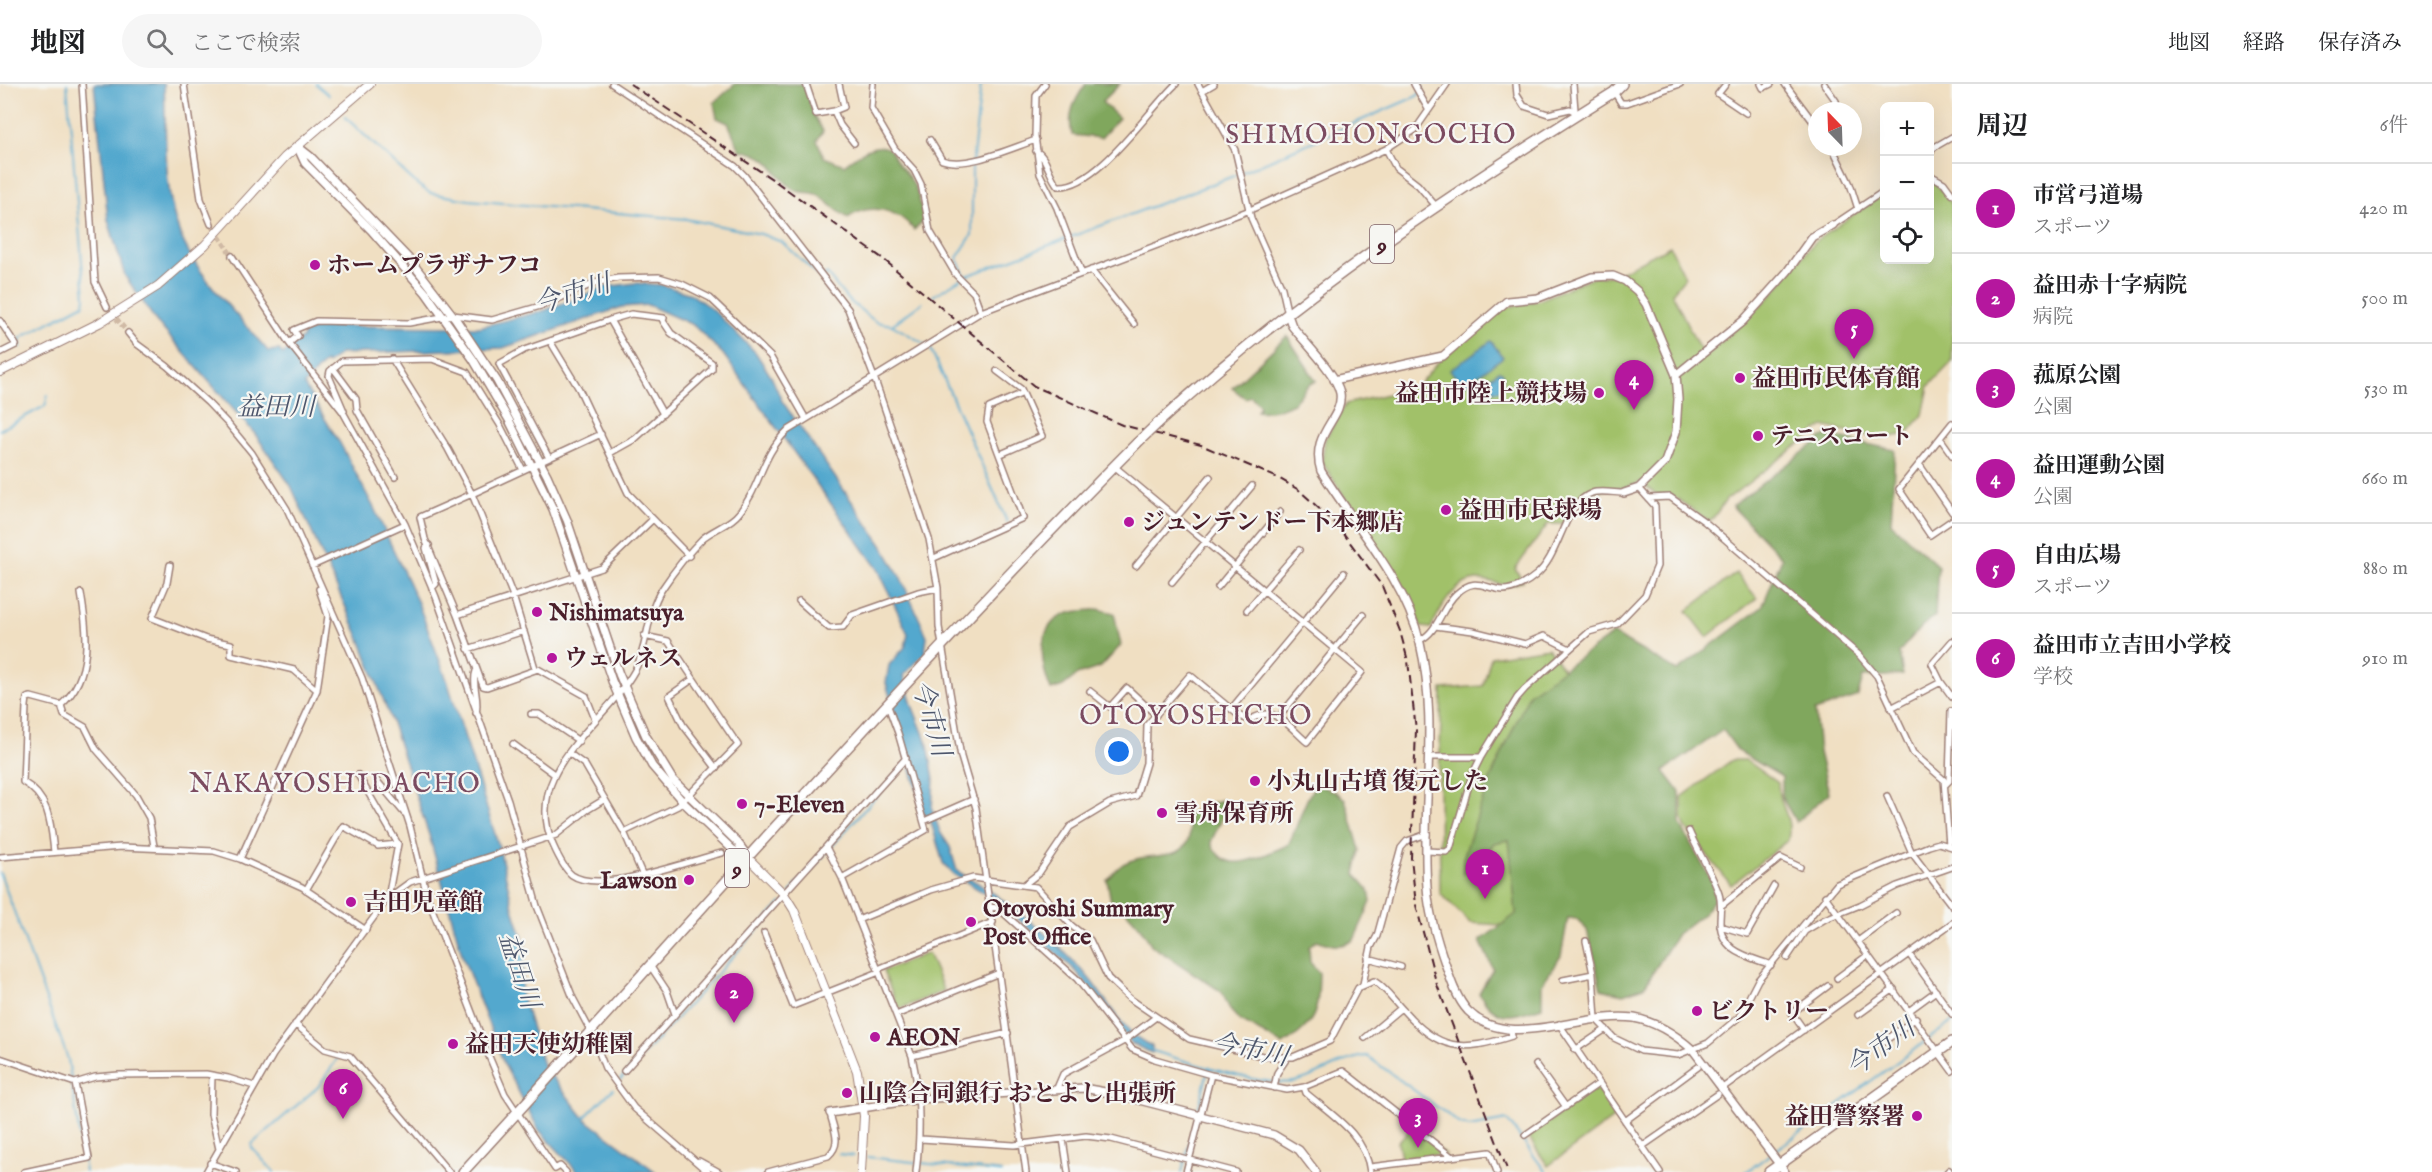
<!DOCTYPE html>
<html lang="ja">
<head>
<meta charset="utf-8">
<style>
	:root { --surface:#fff; --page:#f6f6f6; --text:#202124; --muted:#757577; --line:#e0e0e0; --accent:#b5179e }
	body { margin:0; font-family:"IM FELL English","Noto Serif JP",serif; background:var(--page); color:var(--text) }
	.controls { position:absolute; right:18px; top:18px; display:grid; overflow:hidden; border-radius:9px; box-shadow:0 6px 24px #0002 }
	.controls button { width:54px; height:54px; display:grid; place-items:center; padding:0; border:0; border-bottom:2px solid var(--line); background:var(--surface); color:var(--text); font:30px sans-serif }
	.compass { position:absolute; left:1808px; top:18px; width:54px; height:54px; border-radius:50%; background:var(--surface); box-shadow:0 6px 24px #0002; rotate:337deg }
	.you { position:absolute; left:1119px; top:668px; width:21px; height:21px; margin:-15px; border:4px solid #fff; border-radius:50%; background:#1a73e8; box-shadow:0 0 0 9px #1a73e833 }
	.badge { display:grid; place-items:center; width:39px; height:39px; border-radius:50%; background:var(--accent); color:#fff; font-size:20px; font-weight:700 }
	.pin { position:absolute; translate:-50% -50px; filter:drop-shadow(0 2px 3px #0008) }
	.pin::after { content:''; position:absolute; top:32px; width:21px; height:18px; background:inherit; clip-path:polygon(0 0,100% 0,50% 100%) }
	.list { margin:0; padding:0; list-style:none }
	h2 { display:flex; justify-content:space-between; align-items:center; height:78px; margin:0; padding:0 24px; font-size:26px }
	h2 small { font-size:20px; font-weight:400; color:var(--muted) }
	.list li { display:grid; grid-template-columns:39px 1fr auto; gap:18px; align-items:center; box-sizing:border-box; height:90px; padding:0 24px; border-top:2px solid var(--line) }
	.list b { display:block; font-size:22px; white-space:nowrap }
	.list p { margin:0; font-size:20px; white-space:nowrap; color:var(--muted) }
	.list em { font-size:20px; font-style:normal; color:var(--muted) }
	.icon { flex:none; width:33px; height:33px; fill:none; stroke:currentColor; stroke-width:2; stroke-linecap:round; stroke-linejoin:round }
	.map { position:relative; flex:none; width:1952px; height:1088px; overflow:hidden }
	header { display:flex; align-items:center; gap:36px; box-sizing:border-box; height:84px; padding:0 30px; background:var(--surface); border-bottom:2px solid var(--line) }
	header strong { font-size:28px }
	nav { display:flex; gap:33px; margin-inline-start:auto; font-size:21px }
	.search { width:420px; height:54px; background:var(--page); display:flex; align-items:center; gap:15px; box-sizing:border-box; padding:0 21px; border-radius:33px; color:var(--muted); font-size:22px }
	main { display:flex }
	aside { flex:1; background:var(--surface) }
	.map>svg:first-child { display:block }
</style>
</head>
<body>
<header>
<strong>地図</strong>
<div class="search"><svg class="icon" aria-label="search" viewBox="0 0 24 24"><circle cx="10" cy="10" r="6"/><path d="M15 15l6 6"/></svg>ここで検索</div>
<nav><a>地図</a><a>経路</a><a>保存済み</a></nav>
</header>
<main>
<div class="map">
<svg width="1952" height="1088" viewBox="0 0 1952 1088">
	<rect width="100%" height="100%" fill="#f6f6f2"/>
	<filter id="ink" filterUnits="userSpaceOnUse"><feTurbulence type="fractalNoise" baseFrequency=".0167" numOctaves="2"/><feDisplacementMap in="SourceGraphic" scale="12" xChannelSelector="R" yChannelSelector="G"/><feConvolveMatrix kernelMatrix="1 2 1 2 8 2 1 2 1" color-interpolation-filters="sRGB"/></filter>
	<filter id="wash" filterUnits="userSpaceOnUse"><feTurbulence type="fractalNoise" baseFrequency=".008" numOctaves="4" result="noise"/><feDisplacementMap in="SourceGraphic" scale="24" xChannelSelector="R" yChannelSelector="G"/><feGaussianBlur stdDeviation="1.35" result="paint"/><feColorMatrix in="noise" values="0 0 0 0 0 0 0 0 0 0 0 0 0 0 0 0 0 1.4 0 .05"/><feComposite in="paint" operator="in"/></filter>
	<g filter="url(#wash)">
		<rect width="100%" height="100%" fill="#f0dfc2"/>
		<path fill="#a1c169" stroke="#76704a" stroke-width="1.5" d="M1930 95 1944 108 1952 121V278L1929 302 1923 331 1907 350 1881 355 1823 342 1726 416 1710 438 1672 411H1657L1641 398C1602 415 1585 391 1564 440H1548L1515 485 1523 497C1502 506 1500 497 1481 496 1455 494 1440 525 1431 544L1421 543 1409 513 1322 378 1325 355 1346 320 1417 303 1440 276 1504 224 1540 216 1592 193 1613 192 1670 162 1685 193 1672 209 1698 262 1706 272 1770 213 1814 158 1884 110V176H1930Z
			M1736 489 1757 514 1707 553 1687 527Z
			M1548 564 1662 720 1592 833 1560 828 1516 842 1470 839 1440 809 1439 699 1442 605 1483 602 1491 573Z
			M1732 676H1746L1778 699C1779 725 1793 730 1788 756L1731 801 1685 743 1682 734V713Z
			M928 869 944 907 899 925 883 887Z
			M1596 1004 1617 1031 1548 1082 1528 1053Z
			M1411 1044 1445 1070 1401 1074 1398 1058Z"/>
		<path fill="#80a75d" stroke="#656344" stroke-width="1.5" d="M735 0H804L814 32 823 47 817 56 824 73 844 81C855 73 876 55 890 66 894 70 896 78 900 82 916 98 920 115 924 137L914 146C898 125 869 118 848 134 837 127 828 118 818 111 811 107 802 110 795 106 769 88 777 73 740 66L728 39 717 34 714 19Z
			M1086 0H1120L1102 18 1119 34 1101 54 1072 51C1067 30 1074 17 1086 0Z
			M1287 252 1316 297C1303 302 1304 309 1295 317 1288 324 1267 329 1257 327L1260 322 1251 312 1245 314 1232 304Z
			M1826 351 1895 366 1891 439 1938 482 1935 532 1921 543 1899 568 1903 591 1863 593 1858 612 1815 627 1819 668 1829 709 1796 738 1782 714V693L1738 667 1723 646 1664 687 1680 708V740L1713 800 1714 816 1704 829 1677 850 1644 903 1623 910 1601 905 1587 846 1577 835 1568 834 1561 872 1542 900V923C1512 932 1498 940 1479 909L1493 885 1480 857 1516 830 1509 756 1494 759 1470 790 1463 789V774L1488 700 1529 610 1613 550 1677 587 1762 523 1782 474 1732 422Z
			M1098 525 1114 529 1121 561 1101 583 1077 591 1063 602 1051 606C1040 580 1034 540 1069 529 1078 526 1089 527 1098 525Z
			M1316 700 1334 707 1345 715 1360 766 1355 790 1369 806 1371 818 1354 856C1340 864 1332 862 1317 856L1309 862 1310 878 1319 889C1318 929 1317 938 1283 961L1239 936 1230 926 1222 908 1152 862 1140 843 1124 825 1111 818 1107 796C1112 791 1117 784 1123 780 1154 763 1199 786 1188 731L1204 721 1221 716 1224 730 1211 758C1225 795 1260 772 1288 761 1299 741 1302 719 1316 700Z"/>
		<path fill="#52a8ce" stroke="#4e647c" stroke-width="1.5" d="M94 0H164C167 49 162 104 180 150 198 194 238 231 268 267L279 266 283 270 303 253V250L320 242 479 243 543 227 605 203 635 199 662 201 691 210 713 226 756 269 772 294 782 317 882 461 900 492 927 552 925 569 904 591 912 621 928 661 934 695 932 725 940 748 950 763 957 787C1003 812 1046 848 1082 886 1105 910 1121 950 1152 962V969L1132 960 1076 887 999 818 953 790 943 779 931 738 924 731 886 599 889 581 905 563 908 550 878 485 723 270 693 241 648 221 622 223 503 264 340 270 327 280 325 278 304 301 340 359 374 424 418 519 447 596 499 763 514 828 525 861 521 909 543 981 585 1035 656 1088H578L539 1046 504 980 463 874 429 751 390 633 360 555 291 402 255 350 156 237 125 192 108 136Z
			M1491 257 1503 273 1463 302 1450 286Z
			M1499 287 1503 289 1502 306 1494 307 1488 300 1480 306 1478 302Z"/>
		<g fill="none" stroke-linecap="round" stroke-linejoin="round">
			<path stroke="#52a8ce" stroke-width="2" d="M316 0 329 11
				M345 33 418 101 430 109 469 116 686 135 761 150 782 158 818 191
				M824 191 827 190 847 215 876 238 892 241 930 263 1007 438
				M965 193 957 174 972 151V82L981 0
				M933 212 964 193 1231 93 1417 12 1423 5 1421 0
				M893 240 922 219
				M21 263 19 256 24 252 84 220 85 213 67 0
				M0 346 45 322 48 311
				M0 789 68 975 85 1088
				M790 809 881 707
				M1150 966C1183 976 1261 1003 1294 998 1319 993 1342 974 1367 972L1459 1039 1469 1043 1507 1036 1546 1088
				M620 996 782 819
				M583 1035 613 1005
				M839 1070 854 1072
				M868 1073 1001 1088
				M274 1088 252 1064V1060L318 1003 340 971
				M1182 1088 1209 983
				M1746 1088 1952 938"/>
		</g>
	</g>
	<g filter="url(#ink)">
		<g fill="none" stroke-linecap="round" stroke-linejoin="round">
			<path stroke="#cfb9a4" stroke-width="5" stroke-dasharray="5 2.5" stroke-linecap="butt" d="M211 140 232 172
				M107 223 128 249"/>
			<defs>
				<path id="minor" d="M82 0 95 198 107 223
					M184 0 201 115 211 140
					M612 0 735 82 744 91 848 225 875 296 929 455 938 504 939 543 961 673 976 724 1026 1088
					M806 0 816 30 834 27
					M839 0 844 23 834 27 840 41 854 59
					M873 0 871 24 895 65 914 86 921 100 930 147 956 191 974 209 981 228
					M1045 0 1036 12 1035 52 1040 90 1057 124 1082 190
					M1198 0 1235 66 1251 134 1282 204 1288 231
					M1414 0 1428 25
					M1516 0 1517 11 1524 22 1548 30 1570 25 1579 30
					M1573 0 1575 26
					M1726 0 1718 10 1746 29
					M1761 0 1763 4 1771 0
					M1785 0 1817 43
					M1202 7 1214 0
					M1614 8 1621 19H1627L1680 0
					M1822 27 1836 17 1824 0
					M930 56 942 76C967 85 1011 64 1036 56
					M1832 63 1850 100 1858 125
					M1386 65 1396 84 1418 101 1435 121
					M1036 67C1047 73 1049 92 1058 102 1097 105 1149 25 1176 0
					M1930 70 1933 64 1952 53
					M1930 91 1944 99 1952 110
					M1833 141 1884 107
					M232 172 289 259 343 328 405 440
					M1091 186 1134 240
					M0 237 16 261 0 269
					M128 249 137 260 167 282 208 319 229 341 252 369 287 425 362 594 410 742 427 812 488 970 505 1010 555 1085
					M550 257 579 305 628 409 689 472
					M289 259 298 252 294 246 316 237 409 239 453 231 492 236 544 221 595 199 618 194 659 193 682 200 710 214 734 237 770 272 806 335
					M392 275 448 365 472 410 601 350
					M333 284 356 315 357 326 395 393
					M997 287 1021 305 1042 352 1001 370
					M344 327 329 292 330 287 342 277 432 275 467 288 500 341 523 386
					M1952 339 1899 405 1930 451 1952 436
					M1940 354 1952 371
					M610 369 635 355 712 285V279L671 249 663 237 664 234 631 230 610 236
					M549 374 499 280 524 266 610 236 663 330
					M1919 380 1952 428
					M1114 382 1362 588 1307 658C1297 650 1283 632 1269 630 1251 628 1255 646 1231 625
					M1649 414 1670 413 1705 438 1859 571 1877 592 1913 669 1944 696 1949 761
					M429 461 426 464 436 500 432 504
					M934 474 1023 434 987 338 989 324 1023 309
					M170 481 167 499 152 534 206 555 231 560V571L294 586 317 606
					M312 482 405 440 436 513 508 716 537 822 573 914 591 948 605 984 634 1024 708 1088
					M1136 482 1210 393
					M1172 498 1252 402
					M1218 503 1280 428
					M799 517 829 544 843 543 852 531 918 508 938 504
					M1247 526 1299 466
					M457 531 425 455 420 433 472 410 513 512 535 584
					M1435 542 1473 547 1525 560 1544 552 1570 565
					M1420 556C1438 548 1441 524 1456 510 1476 492 1482 504 1503 506 1514 506 1528 498 1536 491 1561 471 1563 419 1592 409 1600 406 1615 409 1624 409
					M468 565 524 547
					M693 595 669 612 683 641 716 684
					M1941 598 1952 613
					M1090 607 1110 623 1127 604 1156 631
					M61 621C94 592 87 547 81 509
					M1891 624 1941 598 1932 580 1952 557
					M476 629C480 615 471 600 476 587
					M531 630H539L579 657
					M1278 634 1363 531
					M595 635 586 612 538 585 487 603 483 602 457 531 602 484 653 435
					M513 660 554 690
					M570 670 585 681 624 748 643 792
					M1428 673H1481L1517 614 1525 605 1589 548 1617 540 1645 511 1657 482 1655 422 1639 404
					M358 691 398 760 388 814
					M378 698 404 729
					M1945 701 1949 697 1951 627
					M1887 712 1912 769 1952 822
					M924 737 974 715
					M1689 747C1698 768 1712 789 1719 810 1722 820 1720 828 1720 838 1721 868 1747 872 1771 881
					M624 748 678 722 738 661 668 557 644 552
					M826 763 842 794 912 972C921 1012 921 1048 916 1088
					M1427 767 1446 768 1450 765 1472 691 1481 673
					M54 768C51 741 50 713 23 698L26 622 27 614 31 613 61 621 64 631 85 643 96 665 136 711 149 734 154 762
					M722 769C690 776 600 811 572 791 564 785 557 770 553 761 521 685 604 642 635 586 648 563 646 530 662 505 672 490 689 468 702 455 713 445 730 441 739 429 760 404 761 372 787 347L981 228 1250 126 1386 65 1415 46 1447 0
					M0 773 121 763 214 767 240 775 302 803 366 846
					M240 775 317 606 328 532 319 505
					M842 794 926 746 898 649 888 622
					M1025 800 1039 789 1070 743 1110 719 1136 712 1146 679 1147 641 1190 591 1231 625 1344 489
					M306 806 343 742 378 762 398 760
					M1825 812 1952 987
					M1722 821 1781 774 1800 783
					M990 822 999 825 1077 895 1132 965 1155 975 1211 991
					M858 836 931 806 973 794 1036 803 1072 842 1090 856 1108 894 1129 914 1189 955 1267 973H1293L1330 957 1358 904 1374 897C1386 904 1394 917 1404 927 1439 967 1462 968 1512 952L1511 947
					M1720 842 1747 850 1774 802
					M764 849 793 922 879 888
					M1586 857 1593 890 1596 935 1614 954 1641 967 1678 971 1708 959 1739 933 1758 896 1837 800 1929 762 1939 759 1952 763
					M1858 857 1896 829
					M1909 870 1952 930
					M1368 874 1401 883
					M1787 874 1805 847 1825 835 1860 821 1897 802 1952 783
					M651 883 667 907 675 930
					M878 885 993 838
					M1837 894 1868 871
					M1563 896 1593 890
					M1363 900 1371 863 1377 852 1401 764 1407 757 1427 750
					M1910 926 1936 907
					M896 931 999 889
					M1858 931 1894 905
					M295 940 325 965 350 972 449 1088
					M1559 940 1660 1088
					M1804 946 1792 929 1828 902
					M1365 954 1401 924
					M1885 957 1916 934
					M1575 966 1606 945
					M912 972 1008 949
					M0 974 75 999 95 993 119 991 206 990 228 994 254 1002
					M1536 981 1566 1023
					M624 987 906 674
					M212 991 211 1030 219 1065
					M1304 1003 1306 1009C1332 1031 1366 1051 1370 1088
					M1057 1004 1063 990 1124 957 1156 933
					M1274 1004 1277 989 1287 974
					M1721 1005 1952 839
					M1625 1037 1698 983
					M1525 1051 1598 1000
					M921 1055 1014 1061 1086 1052 1111 1055 1236 1088
					M1063 1055 1068 1088
					M1643 1062 1718 1010
					M699 1077 719 1088
					M210 1079 236 1088
					M1370 1083 1490 1068 1497 1088
					M555 1085 560 1082 566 1088
					M24 1088 89 1074 75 999
					M206 1088 273 971 388 814 410 798 556 751 587 726 605 715
					M768 1088 828 1072C843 1059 833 1045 830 1029
					M1186 1088 1211 991 1287 1006 1304 1003 1343 987 1452 1073
					M1947 1088 1949 1086"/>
				<path id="tertiary" d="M297 62 305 79 371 146 426 209 473 275 509 336 553 425 612 597 636 653 652 682 683 718 732 765 747 773
					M297 62 311 73 410 176 455 234 497 297 547 391 567 436 619 590 646 652 673 696 738 759 746 770
					M1288 231 1292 242C1305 259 1336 289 1340 309 1344 335 1309 349 1321 387 1355 442 1405 495 1420 559 1439 639 1421 722 1427 803 1429 831 1437 857 1446 882 1451 897 1457 915 1468 927 1508 968 1583 927 1634 934 1657 938 1676 951 1693 966L1785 1088
					M1676 291 1743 237 1787 188 1812 153 1833 141
					M1334 296 1443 272 1507 217 1538 214 1592 193 1613 192 1625 197 1637 207 1646 220 1676 291 1678 315 1676 348 1665 378 1639 404 1624 409
					M830 1029 920 1015 1083 1004 1116 1010 1274 1051 1299 1066 1316 1088"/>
				<path id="secondary" d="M0 288 99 239 158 202 205 161 285 73 370 0
					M747 773 784 810 794 826 857 987 864 1032 861 1088"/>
				<path id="trunk" d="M1157 340C1296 212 1453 108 1614 8L1622 0
					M463 1088C686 844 903 594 1137 359
					M1769 1088 1952 958"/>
			</defs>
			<use href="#minor" stroke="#9d7f76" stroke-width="8"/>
			<use href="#tertiary" stroke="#9d7f76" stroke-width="10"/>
			<use href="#secondary" stroke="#9d7f76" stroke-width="10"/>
			<use href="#trunk" stroke="#9d7f76" stroke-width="12"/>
			<use href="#minor" stroke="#fff" stroke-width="5"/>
			<use href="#tertiary" stroke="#fff" stroke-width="7"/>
			<use href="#secondary" stroke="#fff" stroke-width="8"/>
			<use href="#trunk" stroke="#fff" stroke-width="9"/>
			<path stroke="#4a1f2b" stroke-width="2" stroke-dasharray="9 4.5" stroke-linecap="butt" d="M630 0 775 97 882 174 1034 302 1122 341 1201 361 1278 394 1299 406 1338 442 1382 502 1400 547 1408 577 1416 646 1411 774 1416 821 1436 898 1508 1088"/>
			<defs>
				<path id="trunk-bridge" d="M1137 359 1157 340"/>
			</defs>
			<use href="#trunk-bridge" stroke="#9d7f76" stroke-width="12" stroke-linecap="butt"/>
			<use href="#trunk-bridge" stroke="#fff" stroke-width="9"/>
		</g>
	</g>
	<g fill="#b5179e" stroke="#f6f6f2" stroke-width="2">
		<circle cx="315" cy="181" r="6"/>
		<circle cx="1740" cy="294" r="6"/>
		<circle cx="1599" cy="309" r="6"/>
		<circle cx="1758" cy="352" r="6"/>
		<circle cx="1446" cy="426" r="6"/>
		<circle cx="1129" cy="438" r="6"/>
		<circle cx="537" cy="528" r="6"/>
		<circle cx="552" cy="574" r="6"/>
		<circle cx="1255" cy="697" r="6"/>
		<circle cx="742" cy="720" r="6"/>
		<circle cx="1162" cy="729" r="6"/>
		<circle cx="689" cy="796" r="6"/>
		<circle cx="351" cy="818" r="6"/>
		<circle cx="971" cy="838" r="6"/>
		<circle cx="1697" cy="927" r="6"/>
		<circle cx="875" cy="953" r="6"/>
		<circle cx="453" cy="960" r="6"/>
		<circle cx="847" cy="1009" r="6"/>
		<circle cx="1917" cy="1032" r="6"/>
	</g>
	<g text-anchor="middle" stroke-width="4.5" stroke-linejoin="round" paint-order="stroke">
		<g fill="#f6f6f2" stroke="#7e6067" stroke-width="1.5">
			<rect x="1370" y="141" width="24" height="38" rx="4.5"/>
			<rect x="725" y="765" width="24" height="38" rx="4.5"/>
		</g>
		<g font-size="22" font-weight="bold" fill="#4a1f2b">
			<text x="1382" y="168">9</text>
			<text x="737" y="792">9</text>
		</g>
		<g font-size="24" font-weight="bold" fill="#4a1f2b" stroke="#f6f6f2" text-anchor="start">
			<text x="327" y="189">ホームプラザナフコ</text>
			<text x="1752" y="302">益田市民体育館</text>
			<text x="1587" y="317" text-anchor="end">益田市陸上競技場</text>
			<text x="1770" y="360">テニスコート</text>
			<text x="1458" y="434">益田市民球場</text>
			<text x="1141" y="446">ジュンテンドー下本郷店</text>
			<text x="549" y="536">Nishimatsuya</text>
			<text x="564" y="582">ウェルネス</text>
			<text x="1267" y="705">小丸山古墳 復元した</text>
			<text x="754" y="728">7-Eleven</text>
			<text x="1174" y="737">雪舟保育所</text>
			<text x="677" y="804" text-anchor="end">Lawson</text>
			<text x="363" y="826">吉田児童館</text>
			<text x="983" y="832">Otoyoshi Summary<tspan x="983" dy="28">Post Office</tspan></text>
			<text x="1709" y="935">ビクトリー</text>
			<text x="887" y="961">AEON</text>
			<text x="465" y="968">益田天使幼稚園</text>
			<text x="859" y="1017">山陰合同銀行 おとよし出張所</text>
			<text x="1905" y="1040" text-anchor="end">益田警察署</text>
		</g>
		<g font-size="26" font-style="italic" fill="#4d566c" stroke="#f6f6f2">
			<text transform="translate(572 209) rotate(-17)" y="9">今市川</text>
			<text x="276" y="331">益田川</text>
			<text transform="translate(932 634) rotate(74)" y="9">今市川</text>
			<text transform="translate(520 886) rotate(72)" y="9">益田川</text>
			<text transform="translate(1880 963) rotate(-36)" y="9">今市川</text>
			<text transform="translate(1250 965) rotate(11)" y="9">今市川</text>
		</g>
		<g font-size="27" letter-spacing="1.5" fill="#7b4b60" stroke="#f6f6f2">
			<text x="1371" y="59">SHIMOHONGOCHO</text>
			<text x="1196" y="640">OTOYOSHICHO</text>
			<text x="335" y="708">NAKAYOSHIDACHO</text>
		</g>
	</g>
</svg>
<div class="controls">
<button>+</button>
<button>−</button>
<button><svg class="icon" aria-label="locate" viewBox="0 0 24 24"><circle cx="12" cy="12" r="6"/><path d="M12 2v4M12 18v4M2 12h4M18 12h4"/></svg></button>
</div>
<svg class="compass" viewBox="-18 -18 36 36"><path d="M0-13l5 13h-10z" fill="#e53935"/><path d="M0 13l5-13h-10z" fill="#757577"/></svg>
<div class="you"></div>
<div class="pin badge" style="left:1485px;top:815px">1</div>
<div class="pin badge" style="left:734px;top:939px">2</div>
<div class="pin badge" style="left:1418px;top:1064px">3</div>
<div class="pin badge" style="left:1634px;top:326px">4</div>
<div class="pin badge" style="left:1854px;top:275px">5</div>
<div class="pin badge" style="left:343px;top:1035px">6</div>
</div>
<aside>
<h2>周辺<small>6件</small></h2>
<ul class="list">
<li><span class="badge">1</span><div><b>市営弓道場</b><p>スポーツ</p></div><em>420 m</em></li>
<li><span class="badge">2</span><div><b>益田赤十字病院</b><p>病院</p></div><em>500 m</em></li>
<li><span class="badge">3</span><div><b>菰原公園</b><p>公園</p></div><em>530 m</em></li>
<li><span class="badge">4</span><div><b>益田運動公園</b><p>公園</p></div><em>660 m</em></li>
<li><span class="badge">5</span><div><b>自由広場</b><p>スポーツ</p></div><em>880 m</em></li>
<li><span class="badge">6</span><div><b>益田市立吉田小学校</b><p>学校</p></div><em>910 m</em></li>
</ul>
</aside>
</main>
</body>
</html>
